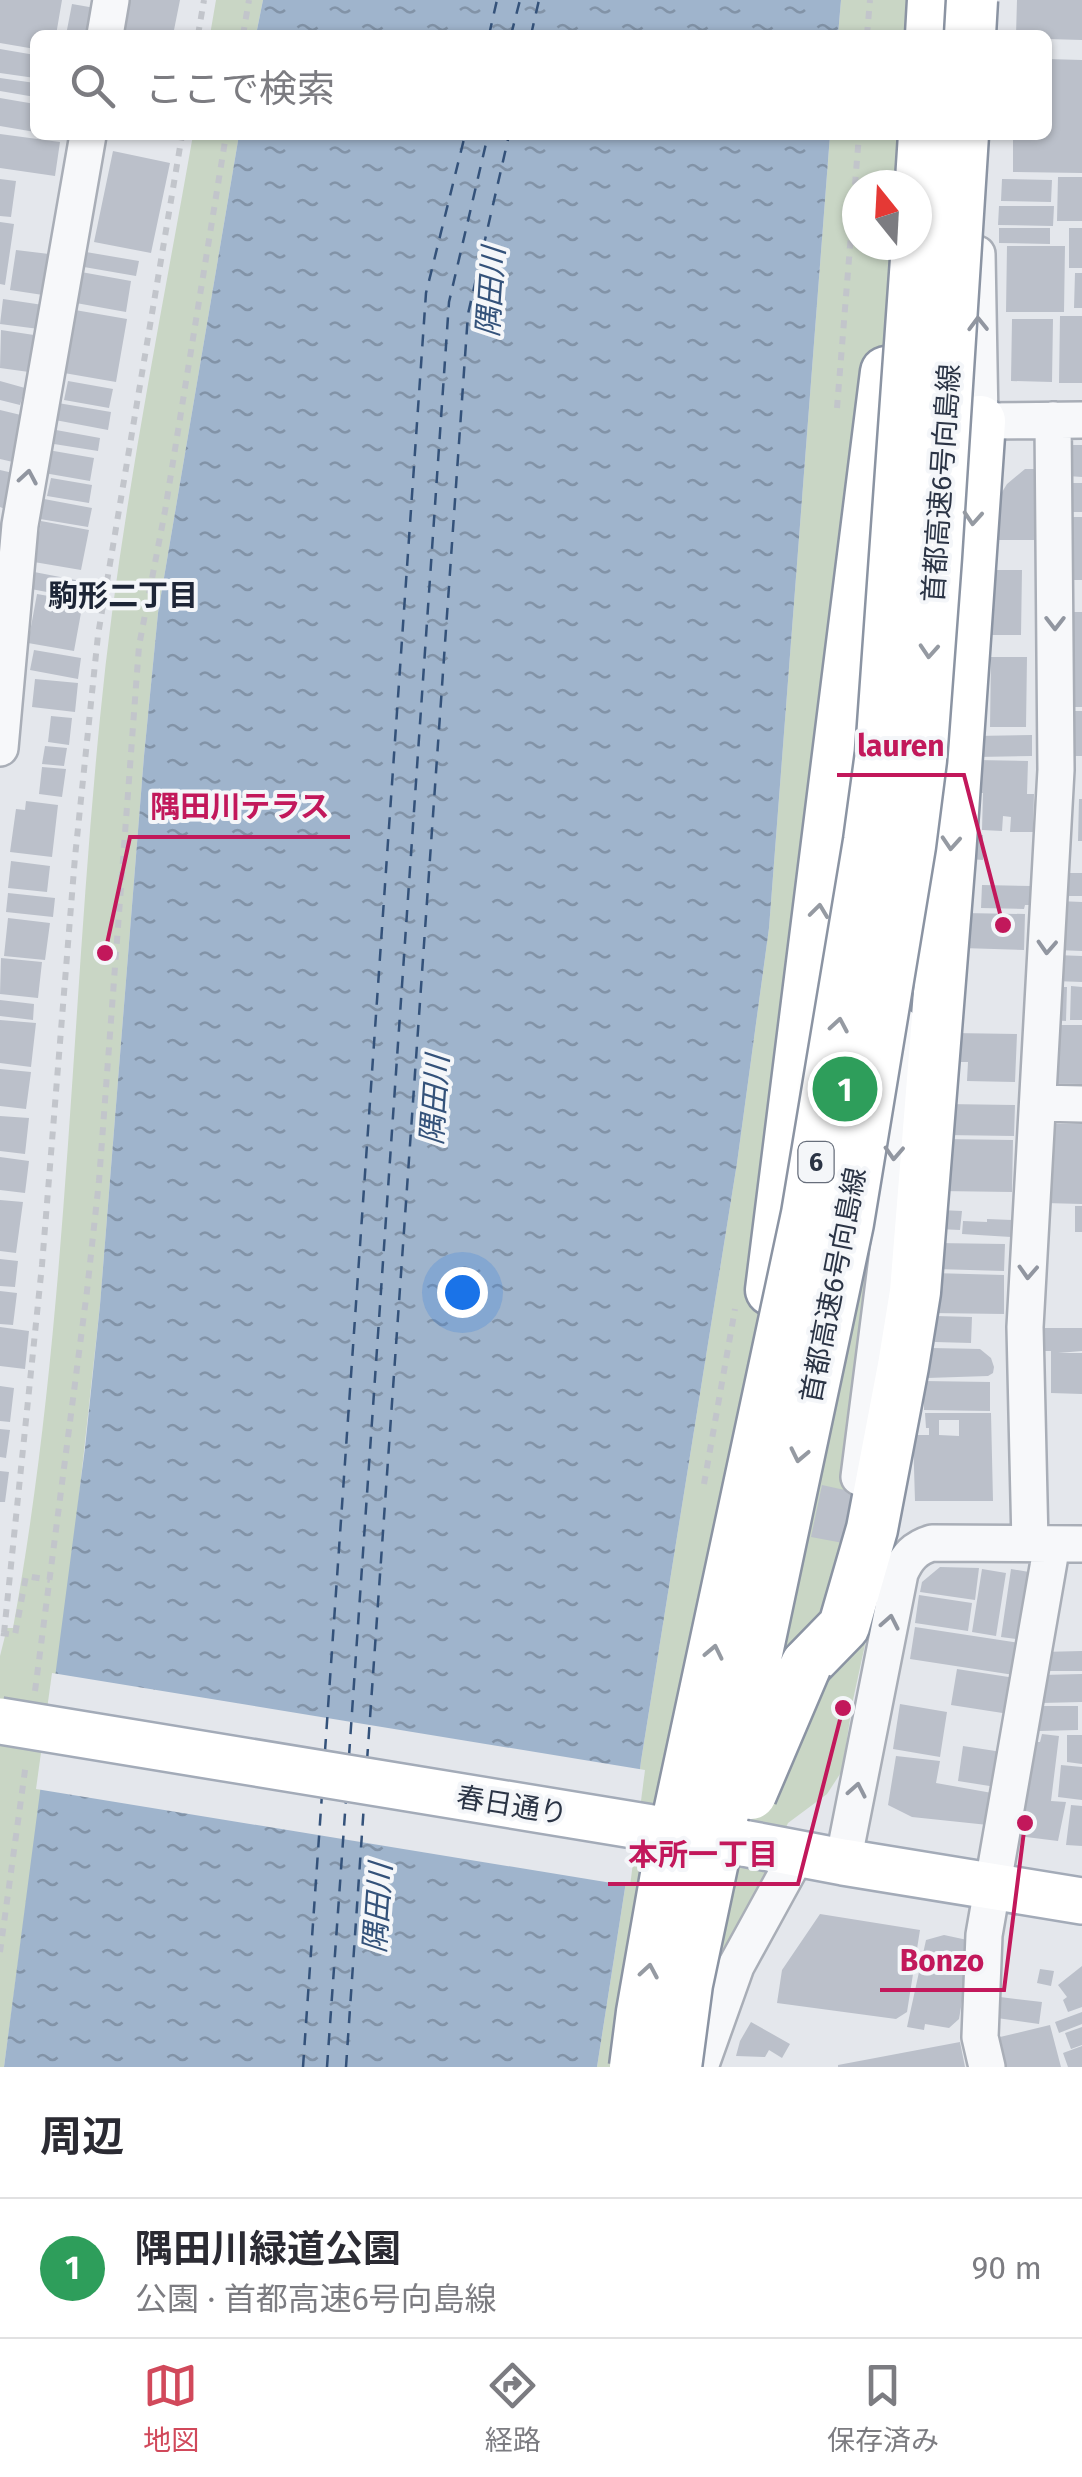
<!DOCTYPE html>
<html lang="ja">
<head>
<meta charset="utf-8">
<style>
	:root { --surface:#fff; --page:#f7f7f7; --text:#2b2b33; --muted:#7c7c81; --line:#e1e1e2; --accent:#d1495b }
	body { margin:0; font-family:"Fira Sans","Noto Sans JP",sans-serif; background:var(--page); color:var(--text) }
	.compass { position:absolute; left:842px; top:170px; width:90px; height:90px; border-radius:50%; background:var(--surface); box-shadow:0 2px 8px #0004; rotate:342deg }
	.you { position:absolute; left:462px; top:1292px; width:35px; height:35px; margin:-25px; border:8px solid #fff; border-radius:50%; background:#1a73e8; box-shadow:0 0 0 15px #1a73e833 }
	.badge { display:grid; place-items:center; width:65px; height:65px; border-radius:50%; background:var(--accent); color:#fff; font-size:32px; font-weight:700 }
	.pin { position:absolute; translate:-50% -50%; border:5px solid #fff; box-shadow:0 2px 10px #0006 }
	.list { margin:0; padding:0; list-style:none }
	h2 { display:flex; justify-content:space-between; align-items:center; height:130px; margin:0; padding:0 40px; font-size:42px }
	h2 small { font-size:32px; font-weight:400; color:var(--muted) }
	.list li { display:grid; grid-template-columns:65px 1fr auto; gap:30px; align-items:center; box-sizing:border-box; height:140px; padding:0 40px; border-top:2px solid var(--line) }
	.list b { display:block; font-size:38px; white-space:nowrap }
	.list p { margin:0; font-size:32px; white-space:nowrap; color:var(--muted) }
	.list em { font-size:32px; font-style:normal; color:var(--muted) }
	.icon { flex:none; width:55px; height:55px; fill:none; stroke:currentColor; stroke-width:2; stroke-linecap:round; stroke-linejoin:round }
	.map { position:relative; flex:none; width:1082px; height:2067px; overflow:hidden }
	.search { position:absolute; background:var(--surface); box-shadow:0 2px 8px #0004; left:30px; right:30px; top:30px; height:110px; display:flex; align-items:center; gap:25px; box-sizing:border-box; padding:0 35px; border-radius:15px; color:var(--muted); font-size:38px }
	.sheet { height:270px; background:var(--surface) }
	nav { display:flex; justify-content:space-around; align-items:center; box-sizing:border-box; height:140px; border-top:2px solid var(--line); background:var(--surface); font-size:28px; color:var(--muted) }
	nav a { display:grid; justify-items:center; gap:5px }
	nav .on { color:var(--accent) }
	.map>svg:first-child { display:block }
</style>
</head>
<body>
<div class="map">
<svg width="1082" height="2067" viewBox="0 0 1082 2067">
	<defs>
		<pattern id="water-ripples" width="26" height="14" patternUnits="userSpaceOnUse" patternTransform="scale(2.5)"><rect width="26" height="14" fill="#9fb4cc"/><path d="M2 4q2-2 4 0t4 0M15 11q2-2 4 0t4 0" fill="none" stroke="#8293a7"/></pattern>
	</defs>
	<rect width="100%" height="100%" fill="#e4e7ec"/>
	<path fill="#c9d6c5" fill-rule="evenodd" d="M216 0H263L256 35H210Z
		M841 0H994L992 35H838Z
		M193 135H239L158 613 144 756 100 1305 71 1570 4 2067H0V1656L7 1628H13C68 1328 70 1021 100 718 119 522 159 328 193 135Z
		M830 135H984L873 1608 853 1700 842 1771 827 1794 788 1823 733 1948 697 2067H597L625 1888 641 1761 737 1163 769 928ZM857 185H917V245H857Z"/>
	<path fill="url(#water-ripples)" d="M263 0H841L838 35H256Z
		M239 135H830L769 928 737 1163 641 1761 625 1888 597 2067H4L85 1448 100 1305 144 756 158 613Z"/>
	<path fill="#e4e7ec" d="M52 1673 645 1770 630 1886 36 1789Z"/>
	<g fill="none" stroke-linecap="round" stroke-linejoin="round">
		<path stroke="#34527a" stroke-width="2.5" stroke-dasharray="12 10" stroke-linecap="butt" d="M489 35 497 0
			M511 35 520 0
			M531 35 539 0
			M325 1751 426 293 465 135
			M349 1756 449 302 488 135
			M367 1761 468 314 509 135
			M303 2067 322 1794
			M327 2067 346 1799
			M346 2067 364 1804"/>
	</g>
	<path fill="#bbc0ca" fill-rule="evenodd" d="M0 0H62L56 35H35V49L0 43Z
		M129 0H180L173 35H123Z
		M1017 0H1082V40L1047 39V35H1016Z
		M72 4 95 8 90 35H66Z
		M0 49 35 55V78L0 73Z
		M1047 59 1082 60V173L1013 172V135H1047Z
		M0 78 35 83V97L0 91Z
		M0 98 35 104V132L0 126Z
		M0 134 60 142 55 176 0 168Z
		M113 151 170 163 151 253 94 242Z
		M1058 177H1082V221H1057Z
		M0 179 16 181 11 217 0 216Z
		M1002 179 1052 180 1051 202 1001 201Z
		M999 206H1054L1053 226 998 225Z
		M0 222 14 224 5 285 0 284Z
		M999 228H1050V244L999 243Z
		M1069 228H1082V268H1069Z
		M1007 246H1065L1064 312H1006Z
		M16 250 49 254 43 295 10 290Z
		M86 252 139 261 136 276 84 267Z
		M81 272 131 281 126 312 76 303Z
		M1075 273H1082V308H1074Z
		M3 299 43 305 39 329 0 324Z
		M75 310 127 319 116 382 64 373Z
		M1060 316H1082V383H1059Z
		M1012 319H1053L1052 382 1011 381Z
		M1 330 34 335 29 372 0 368Z
		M0 381 25 388 20 405 0 400Z
		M68 381 113 389 109 408 64 400Z
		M58 403 111 412 108 430 55 420Z
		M0 410 25 416 13 462 0 459Z
		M56 430 100 438 98 451 54 444Z
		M1068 445H1082V477L1068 476Z
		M48 450 94 458 90 481 44 473Z
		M1025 469H1035L1036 540H994L996 502 1007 484Z
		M0 470 13 473 5 509 0 507Z
		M51 478 92 485 89 503 47 496Z
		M1068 483H1082V512H1067Z
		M44 499 92 508 88 527 40 519Z
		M1069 517H1082V580H1068Z
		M41 521 89 530 81 570 34 562Z
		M989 570H1022L1021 635H989Z
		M29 571 86 582 83 599 26 588Z
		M37 594 83 602 74 651 28 643Z
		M1066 612H1082V707H1065Z
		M34 650 81 658 78 679 30 670Z
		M991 657H1027L1026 727H990Z
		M35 679 78 683 75 712 32 707Z
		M1071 711H1082V756H1070Z
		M51 716 72 718 69 745 48 742Z
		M1032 735V756L977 757 976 736Z
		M45 746 67 748 64 766 42 764Z
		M976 760 1028 761 1027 794H1034L1033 832H1010L1011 817 1003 816 1002 831 982 830 983 793H975Z
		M42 767 66 769 62 797 39 794Z
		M1079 799H1082V841H1078Z
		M26 801 58 805 52 857 10 852 16 809 25 810Z
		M971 835H983V860L970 859Z
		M11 861 50 866 47 892 8 888Z
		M1063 873H1082V896H1063Z
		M982 885 1031 886V905H1025L1024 909 981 908Z
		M8 893 55 898 53 917 6 912Z
		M1058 901 1082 902V951L1057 950Z
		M964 913 1025 914 1024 950 962 948Z
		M8 918 50 923 45 960 4 956Z
		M1056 955 1082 956V982L1055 981Z
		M1 958 42 962 38 998 0 994Z
		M1071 986 1082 987V1020H1070Z
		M1053 987H1067L1066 1021 1052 1020Z
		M0 1000 34 1004 33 1020 0 1016Z
		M0 1020 36 1023 31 1067 0 1063Z
		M1048 1025H1082V1084L1046 1083Z
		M953 1033 1017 1034 1015 1082 967 1081 968 1062H952Z
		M0 1069 31 1072 26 1109 0 1106Z
		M946 1104 1015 1105 1014 1136 945 1135Z
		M0 1116 29 1118 25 1154 0 1151Z
		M1047 1124H1082V1204L1045 1203Z
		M942 1139 1013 1140 1012 1192 940 1191Z
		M0 1157 29 1161 25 1193 0 1190Z
		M0 1200 23 1202 16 1253 0 1251Z
		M1075 1206H1082V1232H1075Z
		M940 1210 962 1211 960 1230 939 1229Z
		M987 1219 1012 1220 1011 1237 962 1234 963 1221 987 1222Z
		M936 1243 1005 1244 1004 1271 936 1269Z
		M0 1259 18 1261 15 1287 0 1286Z
		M933 1273 1004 1275V1314L932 1313Z
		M0 1291 17 1293 13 1325 0 1324Z
		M936 1316 972 1317 971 1343 935 1342Z
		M0 1327 29 1331 25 1369 0 1366Z
		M1037 1328H1082V1351L1058 1353H1082V1394L1051 1393V1351H1036Z
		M931 1348 980 1349 991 1358 994 1367 993 1373 988 1376 927 1378 926 1354Z
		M924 1381 990 1382V1411L924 1410Z
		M0 1386 14 1388 10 1422 0 1421Z
		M925 1413H991L993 1501H915L913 1435H929V1428H926ZM939 1420H959V1436L939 1435Z
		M0 1429 10 1430 6 1458 0 1457Z
		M0 1471 9 1472 5 1502H0Z
		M822 1485 895 1501 886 1551 811 1537Z
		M940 1567 979 1568 975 1600 920 1592 922 1582Z
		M982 1569 1006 1573 996 1636 972 1632Z
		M1011 1569 1035 1573 1024 1640 1001 1637Z
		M919 1595 972 1603 968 1631 915 1623Z
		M915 1627 1019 1643 1014 1675 910 1659Z
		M1082 1651V1671H1042V1652Z
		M957 1669 1015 1678 1009 1714 951 1705Z
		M1082 1674V1702L1041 1703V1675Z
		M900 1704 947 1712 940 1757 893 1749Z
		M1039 1706H1078V1730L1039 1731Z
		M1042 1734 1059 1736 1051 1801 1066 1802 1058 1841 1011 1835 1028 1742H1040Z
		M1067 1735H1082V1764L1067 1762Z
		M963 1746 1002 1752 996 1787 958 1781Z
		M896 1756 940 1761 936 1783 992 1793 988 1825 912 1817 888 1805Z
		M1061 1765 1082 1767V1800L1058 1797Z
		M1071 1805 1082 1806V1846L1066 1845Z
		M820 1914 920 1930 907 2012 896 2019 777 2003 782 1970Z
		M944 1935 972 1941 959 2019 949 2028 925 2024 924 2030 907 2027 926 1940Z
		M1082 1966V2007L1068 2012 1063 2000 1067 1997 1058 1985Z
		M1040 1969 1054 1971 1051 1986 1037 1983Z
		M1000 1997 1042 2002 1039 2024 997 2018Z
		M1082 2012V2024L1059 2033 1055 2022Z
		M751 2022 790 2044 782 2058 769 2050 765 2057 736 2056 740 2041Z
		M1050 2025 1061 2067H1001L997 2051 1003 2050 1000 2037Z
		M1082 2027V2045L1071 2049 1065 2033Z
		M960 2042 965 2067H838V2065Z
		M1082 2046V2067H1068L1063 2053Z"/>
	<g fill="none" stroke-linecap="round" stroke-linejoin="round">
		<defs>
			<path id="minor" d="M105 35 111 0
				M977 254 980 421 1082 420
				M0 748 20 525 88 135
				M1039 1103 1082 1104
				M859 1477 890 1235 901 1026
				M1030 1543 1025 1327 1056 770 1053 420
				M843 1862 900 1573C907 1557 915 1548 932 1543L1082 1544
				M700 2067 736 1966 798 1853
				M987 2067 980 2037 984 1935 1052 1544"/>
			<path id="major" d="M743 1843 843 1862 1082 1901"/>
			<path id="highway" d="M931 35 933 0
				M771 1290 886 372
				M806 1665 844 1626 872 1529 903 1366 915 1292 950 855 980 421"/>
		</defs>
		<use href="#minor" stroke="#a9aeb7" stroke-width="40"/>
		<use href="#major" stroke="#a3abb8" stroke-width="50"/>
		<use href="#highway" stroke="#8b94a3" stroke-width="55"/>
		<path stroke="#c2c5cb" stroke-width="6" stroke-dasharray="8 8" stroke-linecap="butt" d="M198 35 204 0
			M243 35 249 0
			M867 35 870 0
			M837 408 859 135
			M704 1484 735 1309
			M1 1633 15 1635 26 1576 50 1580
			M4 1633 42 1265 75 857 98 635 182 135
			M35 1691 87 1291 99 1181 139 646 165 511 226 135
			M0 1952 26 1763"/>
		<use href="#minor" stroke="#f7f8fa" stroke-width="35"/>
		<use href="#major" stroke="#fff" stroke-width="45"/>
		<use href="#highway" stroke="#fff" stroke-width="50"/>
		<defs>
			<path id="major-bridge" d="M0 1721 743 1843"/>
			<path id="highway-bridge" d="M970 35 972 0
				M917 241 924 135
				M751 1794 806 1665
				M635 2067 642 2012 667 1869 807 1214 869 841 881 753 917 245
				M676 2067 687 1984 848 1223 910 846 921 760 936 557 963 135"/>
		</defs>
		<use href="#major-bridge" stroke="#a3abb8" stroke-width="50" stroke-linecap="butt"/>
		<use href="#highway-bridge" stroke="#8b94a3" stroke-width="55" stroke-linecap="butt"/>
		<use href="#major-bridge" stroke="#fff" stroke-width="45"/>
		<use href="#highway-bridge" stroke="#fff" stroke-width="50"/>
	</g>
	<defs><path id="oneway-chevron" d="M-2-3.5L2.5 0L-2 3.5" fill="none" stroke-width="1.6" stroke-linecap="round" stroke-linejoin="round" transform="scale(2.5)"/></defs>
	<g stroke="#9196a0">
		<use href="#oneway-chevron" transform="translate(978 324) rotate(-91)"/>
		<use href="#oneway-chevron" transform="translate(28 477) rotate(-80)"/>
		<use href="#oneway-chevron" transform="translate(1055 623) rotate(90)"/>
		<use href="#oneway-chevron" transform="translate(1047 947) rotate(93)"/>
		<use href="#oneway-chevron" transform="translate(894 1153) rotate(93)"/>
		<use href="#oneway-chevron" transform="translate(1028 1272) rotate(93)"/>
		<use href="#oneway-chevron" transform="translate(890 1622) rotate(-79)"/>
		<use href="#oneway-chevron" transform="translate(857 1790) rotate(-79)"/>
	</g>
	<g stroke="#959aa2">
		<use href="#oneway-chevron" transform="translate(973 518) rotate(94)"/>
		<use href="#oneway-chevron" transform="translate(929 651) rotate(94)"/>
		<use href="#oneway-chevron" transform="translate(951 843) rotate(94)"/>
		<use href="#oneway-chevron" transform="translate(819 911) rotate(-83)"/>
		<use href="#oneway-chevron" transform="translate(839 1025) rotate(-80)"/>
		<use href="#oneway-chevron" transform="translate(799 1455) rotate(102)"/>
		<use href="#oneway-chevron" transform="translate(714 1652) rotate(-78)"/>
		<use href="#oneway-chevron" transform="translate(649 1971) rotate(-80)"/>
	</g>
	<g text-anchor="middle" stroke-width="8" stroke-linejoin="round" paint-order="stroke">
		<rect fill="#f4f6f9" stroke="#676e7b" stroke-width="2.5" x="798.5" y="1142" width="35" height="40" rx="8"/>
		<g font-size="25" font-weight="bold" fill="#2b3445">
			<text x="816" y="1171">6</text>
		</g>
		<g font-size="28" fill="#2b3445" stroke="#f4f6f9">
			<text transform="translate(941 483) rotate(-86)" y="10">首都高速6号向島線</text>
			<text transform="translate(833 1285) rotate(-79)" y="10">首都高速6号向島線</text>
			<text transform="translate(512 1805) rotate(9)" y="10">春日通り</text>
		</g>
		<g font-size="30" font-style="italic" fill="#34527a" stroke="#f4f6f9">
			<text transform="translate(491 292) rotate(-86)" y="10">隅田川</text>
			<text transform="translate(435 1100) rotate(-86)" y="10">隅田川</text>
			<text transform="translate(378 1908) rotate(-86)" y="10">隅田川</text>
		</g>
		<g font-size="30" font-weight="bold" fill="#1d2536" stroke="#f4f6f9">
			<text x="123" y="606">駒形二丁目</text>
		</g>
	</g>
	<path fill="none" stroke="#c2185b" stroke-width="4" d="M1003 925L964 775H837M105 953L130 837H350M843 1708L798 1884H608M1025 1823L1004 1990H880"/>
	<g fill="#c2185b" stroke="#f4f6f9" stroke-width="4">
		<circle cx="1003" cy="925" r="10"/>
		<circle cx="105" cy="953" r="10"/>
		<circle cx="843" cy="1708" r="10"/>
		<circle cx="1025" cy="1823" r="10"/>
	</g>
	<g font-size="30" text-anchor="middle" font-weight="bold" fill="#c2185b" stroke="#f4f6f9" stroke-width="8" stroke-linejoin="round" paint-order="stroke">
		<text x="901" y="756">lauren</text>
		<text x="240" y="817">隅田川テラス</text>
		<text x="703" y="1865">本所一丁目</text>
		<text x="942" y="1971">Bonzo</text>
	</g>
</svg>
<svg class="compass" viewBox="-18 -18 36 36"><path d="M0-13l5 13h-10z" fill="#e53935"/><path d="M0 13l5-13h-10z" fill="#7c7c81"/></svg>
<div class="you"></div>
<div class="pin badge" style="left:845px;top:1089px;background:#2e9e5b">1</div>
<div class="search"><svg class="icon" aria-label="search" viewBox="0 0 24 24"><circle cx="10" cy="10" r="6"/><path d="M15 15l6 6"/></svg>ここで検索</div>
</div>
<section class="sheet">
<h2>周辺<small></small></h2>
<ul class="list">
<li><span class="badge" style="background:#2e9e5b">1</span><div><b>隅田川緑道公園</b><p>公園 · 首都高速6号向島線</p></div><em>90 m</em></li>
</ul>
</section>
<nav>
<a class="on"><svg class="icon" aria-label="map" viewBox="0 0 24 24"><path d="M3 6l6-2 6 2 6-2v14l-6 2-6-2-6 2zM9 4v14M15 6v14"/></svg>地図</a>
<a><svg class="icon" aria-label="directions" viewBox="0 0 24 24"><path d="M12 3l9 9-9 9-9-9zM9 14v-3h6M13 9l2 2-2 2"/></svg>経路</a>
<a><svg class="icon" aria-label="saved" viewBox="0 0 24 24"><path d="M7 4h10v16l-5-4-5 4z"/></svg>保存済み</a>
</nav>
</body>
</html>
